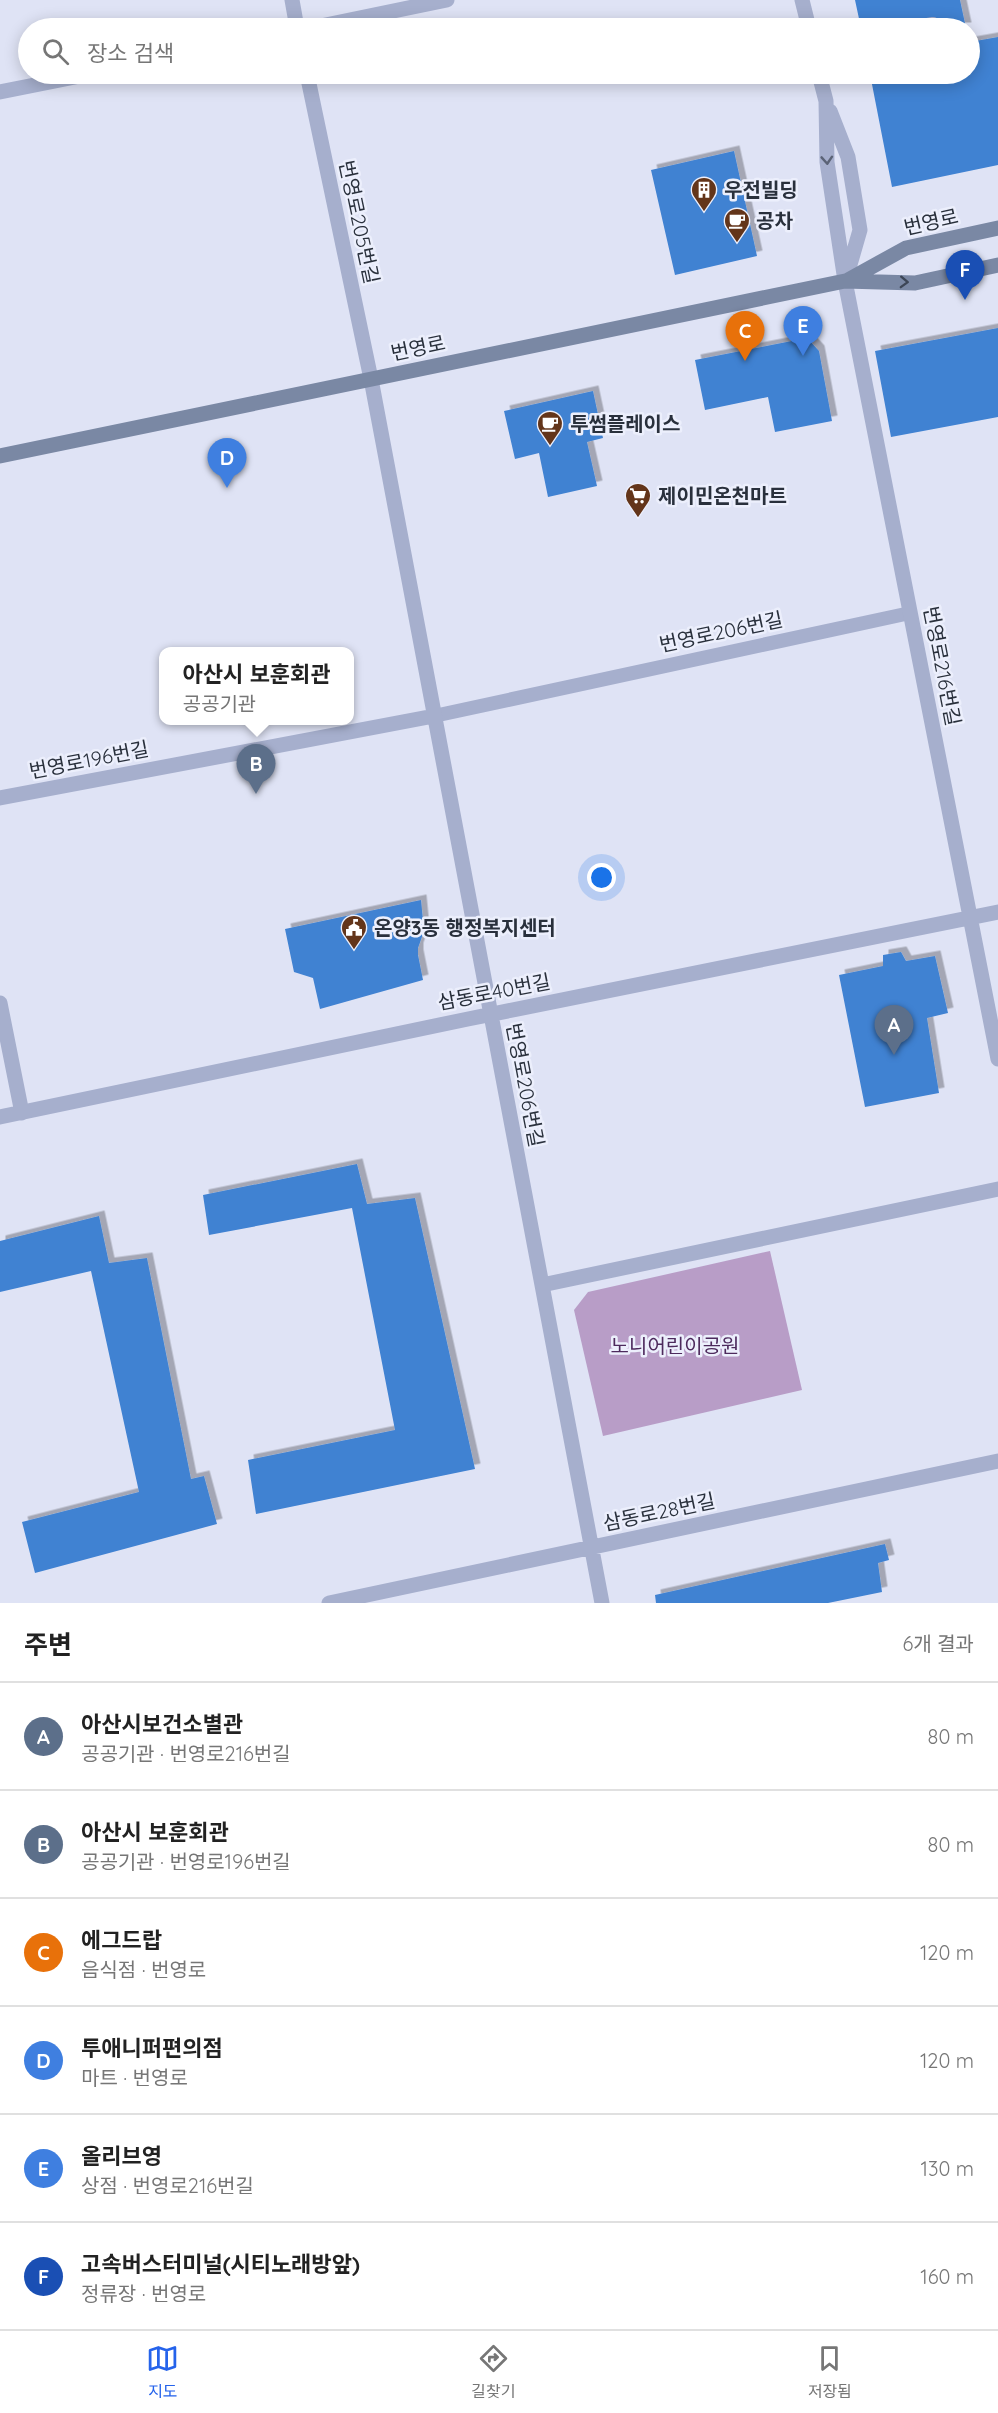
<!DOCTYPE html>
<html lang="ko">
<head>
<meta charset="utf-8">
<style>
	:root { --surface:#fff; --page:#f2f2f2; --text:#222; --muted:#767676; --line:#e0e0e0; --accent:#2563eb }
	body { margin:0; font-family:Quicksand,"Noto Sans KR",sans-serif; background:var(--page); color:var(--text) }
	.you { position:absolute; left:602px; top:878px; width:21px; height:21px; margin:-15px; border:4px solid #fff; border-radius:50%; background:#1a73e8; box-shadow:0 0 0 9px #1a73e833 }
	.badge { display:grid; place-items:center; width:39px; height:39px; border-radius:50%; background:var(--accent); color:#fff; font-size:20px; font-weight:700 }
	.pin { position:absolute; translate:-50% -50px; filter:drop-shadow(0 2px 3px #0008) }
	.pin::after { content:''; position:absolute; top:32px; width:21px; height:18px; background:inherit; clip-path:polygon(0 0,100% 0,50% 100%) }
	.popup { position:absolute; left:159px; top:647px; width:195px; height:78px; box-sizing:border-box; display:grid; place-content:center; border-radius:12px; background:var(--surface); filter:drop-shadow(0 2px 4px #0005); font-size:20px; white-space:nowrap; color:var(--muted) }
	.popup b { font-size:22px; color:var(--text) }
	.popup::after { content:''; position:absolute; left:50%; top:100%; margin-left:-12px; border:12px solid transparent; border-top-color:var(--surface) }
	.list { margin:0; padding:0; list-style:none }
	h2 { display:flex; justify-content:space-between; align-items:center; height:78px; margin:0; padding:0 24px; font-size:26px }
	h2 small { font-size:20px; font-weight:400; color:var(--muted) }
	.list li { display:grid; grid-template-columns:39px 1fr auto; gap:18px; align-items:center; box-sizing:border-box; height:108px; padding:0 24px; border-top:2px solid var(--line) }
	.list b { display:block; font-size:22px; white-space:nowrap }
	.list p { margin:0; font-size:20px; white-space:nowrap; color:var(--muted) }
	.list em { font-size:20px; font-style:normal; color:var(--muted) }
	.icon { flex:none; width:33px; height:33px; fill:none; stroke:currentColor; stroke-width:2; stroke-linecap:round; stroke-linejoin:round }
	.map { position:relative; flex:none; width:998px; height:1603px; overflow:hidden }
	.search { position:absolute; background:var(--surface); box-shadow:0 3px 15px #0003; left:18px; right:18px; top:18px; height:66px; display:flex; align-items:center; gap:15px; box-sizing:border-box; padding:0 21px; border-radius:33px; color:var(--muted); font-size:22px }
	.sheet { height:726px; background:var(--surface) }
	nav { display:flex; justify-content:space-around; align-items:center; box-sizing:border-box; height:84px; border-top:2px solid var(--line); background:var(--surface); font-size:16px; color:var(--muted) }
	nav a { display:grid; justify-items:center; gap:3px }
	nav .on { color:var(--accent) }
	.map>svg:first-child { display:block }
</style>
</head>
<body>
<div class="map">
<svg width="998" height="1603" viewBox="0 0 998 1603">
	<defs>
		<filter id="shadow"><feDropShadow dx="5.5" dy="-5.5" stdDeviation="0" flood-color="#0004"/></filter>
	</defs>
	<rect width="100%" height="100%" fill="#dfe3f5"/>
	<path fill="#b89dc7" d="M770 1251 802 1390 603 1436 574 1310 588 1292Z"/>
	<path fill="#4082d2" filter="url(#shadow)" d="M855 0H960L966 28H861Z
		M998 37V165L892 187 870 74H970V42Z
		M734 151 757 256 675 275 651 170Z
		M998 328V417L891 437 875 351Z
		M802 339 809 340 819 351 832 421 775 432 768 397 705 410 695 360Z
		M593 391 603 438 587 442 597 486 548 497 539 453 515 459 504 411Z
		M421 900 424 931 418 948V955L423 980 320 1009 313 978 294 972 285 929Z
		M901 952 906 961 935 956 948 1013 927 1018 939 1093 865 1107 839 975 883 966V955Z
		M357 1164 367 1204 415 1198 475 1469 256 1514 248 1460 395 1430 352 1208 209 1235 203 1195Z
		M99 1216 109 1263 147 1258 191 1479 204 1476 217 1524 35 1573 22 1522 139 1492 91 1271 0 1292V1241Z
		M885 1544 889 1560 878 1563 882 1592 828 1603H656L655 1595Z"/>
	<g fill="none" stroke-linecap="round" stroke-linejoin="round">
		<path stroke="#a6afcd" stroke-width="14" d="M911 28 933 24
			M434 716 910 613"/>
		<path stroke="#a6afcd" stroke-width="15" d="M292 0 297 28
			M802 0 809 28
			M311 28 447 0
			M307 74 371 379 602 1603
			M819 74 826 101 827 162 845 281 998 1059
			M0 92 90 74
			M830 111 848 157 860 230 847 275
			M0 798 434 716
			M0 1003 22 1113
			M0 1117 468 1019 998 912
			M542 1285 998 1189
			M329 1603 998 1461"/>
		<path stroke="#7a88a4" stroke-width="15" d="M848 280 906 248 998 228
			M0 456 845 281 915 283 998 265"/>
	</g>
	<defs><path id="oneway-chevron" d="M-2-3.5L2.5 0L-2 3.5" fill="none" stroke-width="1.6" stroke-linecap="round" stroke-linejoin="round" transform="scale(1.5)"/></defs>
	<use stroke="#5b6376" href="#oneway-chevron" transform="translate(827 160) rotate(86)"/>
	<use stroke="#3d4656" href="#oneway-chevron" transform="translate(904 282) rotate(2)"/>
	<defs>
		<symbol id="building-pin" viewBox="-11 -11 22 30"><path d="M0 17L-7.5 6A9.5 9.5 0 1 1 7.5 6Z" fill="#63351a" stroke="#eceffc"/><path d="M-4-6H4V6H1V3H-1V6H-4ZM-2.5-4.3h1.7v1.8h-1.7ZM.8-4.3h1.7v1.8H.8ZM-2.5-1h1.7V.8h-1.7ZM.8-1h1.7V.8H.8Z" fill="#fff"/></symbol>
		<symbol id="cafe-pin" viewBox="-11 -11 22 30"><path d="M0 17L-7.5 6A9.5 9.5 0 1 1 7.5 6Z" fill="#63351a" stroke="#eceffc"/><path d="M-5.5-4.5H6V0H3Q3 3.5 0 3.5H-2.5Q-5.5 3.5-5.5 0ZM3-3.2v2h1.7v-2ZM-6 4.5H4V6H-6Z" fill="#fff"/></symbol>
		<symbol id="supermarket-pin" viewBox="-11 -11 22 30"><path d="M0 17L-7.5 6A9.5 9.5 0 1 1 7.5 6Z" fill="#63351a" stroke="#eceffc"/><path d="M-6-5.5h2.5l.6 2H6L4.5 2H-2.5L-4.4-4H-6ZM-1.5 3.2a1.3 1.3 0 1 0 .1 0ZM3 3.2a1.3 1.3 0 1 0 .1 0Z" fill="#fff"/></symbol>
		<symbol id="civic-pin" viewBox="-11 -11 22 30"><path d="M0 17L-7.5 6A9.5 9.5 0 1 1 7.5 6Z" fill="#63351a" stroke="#eceffc"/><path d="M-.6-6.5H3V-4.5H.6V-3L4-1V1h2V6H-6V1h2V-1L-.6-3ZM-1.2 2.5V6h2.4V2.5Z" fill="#fff"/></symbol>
	</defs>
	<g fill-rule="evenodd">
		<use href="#building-pin" x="689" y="175" width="30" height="40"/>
		<use href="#cafe-pin" x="722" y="206" width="30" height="40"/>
		<use href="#cafe-pin" x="535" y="409" width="30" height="40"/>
		<use href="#supermarket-pin" x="623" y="481" width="30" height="40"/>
		<use href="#civic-pin" x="339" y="913" width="30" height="40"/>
	</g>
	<g text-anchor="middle" stroke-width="5" stroke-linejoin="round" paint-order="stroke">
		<g font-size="20" font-weight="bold" fill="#29303c" stroke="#eceffc" text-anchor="start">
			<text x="724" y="197">우전빌딩</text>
			<text x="756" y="228">공차</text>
			<text x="570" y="431">투썸플레이스</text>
			<text x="658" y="503">제이민온천마트</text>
			<text x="374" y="935">온양3동 행정복지센터</text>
		</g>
		<g font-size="20" fill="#29303c" stroke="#eceffc">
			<text transform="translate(359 222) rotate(78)" y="7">번영로205번길</text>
			<text transform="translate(931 222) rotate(-13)" y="7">번영로</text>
			<text transform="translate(418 348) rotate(-12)" y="7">번영로</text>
			<text transform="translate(721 632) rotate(-12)" y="7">번영로206번길</text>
			<text transform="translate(942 666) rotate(79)" y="7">번영로216번길</text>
			<text transform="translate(89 760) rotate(-11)" y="7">번영로196번길</text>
			<text transform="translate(494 992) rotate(-11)" y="7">삼동로40번길</text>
			<text transform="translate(525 1085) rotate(79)" y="7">번영로206번길</text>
			<text transform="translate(659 1512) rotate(-12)" y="7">삼동로28번길</text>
		</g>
		<g font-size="20" fill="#4d2a5d" stroke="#eceffc">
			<text x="675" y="1353">노니어린이공원</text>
		</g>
	</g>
</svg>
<div class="you"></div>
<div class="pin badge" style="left:894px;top:1055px;background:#5c6f8a">A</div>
<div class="pin badge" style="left:256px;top:794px;background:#5c6f8a">B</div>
<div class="popup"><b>아산시 보훈회관</b>공공기관</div>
<div class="pin badge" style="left:745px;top:361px;background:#e8710a">C</div>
<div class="pin badge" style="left:227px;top:488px;background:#3f7fe0">D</div>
<div class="pin badge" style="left:803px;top:356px;background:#3f7fe0">E</div>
<div class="pin badge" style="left:965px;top:300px;background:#1a4fb4">F</div>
<div class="search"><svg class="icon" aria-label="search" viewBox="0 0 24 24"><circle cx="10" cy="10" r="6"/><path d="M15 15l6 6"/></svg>장소 검색</div>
</div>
<section class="sheet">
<h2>주변<small>6개 결과</small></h2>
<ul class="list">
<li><span class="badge" style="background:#5c6f8a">A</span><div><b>아산시보건소별관</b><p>공공기관 · 번영로216번길</p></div><em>80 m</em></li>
<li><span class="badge" style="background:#5c6f8a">B</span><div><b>아산시 보훈회관</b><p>공공기관 · 번영로196번길</p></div><em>80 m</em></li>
<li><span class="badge" style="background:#e8710a">C</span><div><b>에그드랍</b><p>음식점 · 번영로</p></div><em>120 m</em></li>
<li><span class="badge" style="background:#3f7fe0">D</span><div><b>투애니퍼편의점</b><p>마트 · 번영로</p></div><em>120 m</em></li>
<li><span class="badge" style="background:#3f7fe0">E</span><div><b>올리브영</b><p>상점 · 번영로216번길</p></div><em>130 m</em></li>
<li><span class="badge" style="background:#1a4fb4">F</span><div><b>고속버스터미널(시티노래방앞)</b><p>정류장 · 번영로</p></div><em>160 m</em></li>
</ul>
</section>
<nav>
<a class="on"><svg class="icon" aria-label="map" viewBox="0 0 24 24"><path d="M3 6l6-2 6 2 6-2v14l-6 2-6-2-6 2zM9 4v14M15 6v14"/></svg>지도</a>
<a><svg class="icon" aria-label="directions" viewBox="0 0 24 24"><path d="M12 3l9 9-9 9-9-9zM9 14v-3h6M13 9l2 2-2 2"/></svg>길찾기</a>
<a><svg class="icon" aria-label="saved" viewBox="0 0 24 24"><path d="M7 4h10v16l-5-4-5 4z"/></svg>저장됨</a>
</nav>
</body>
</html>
